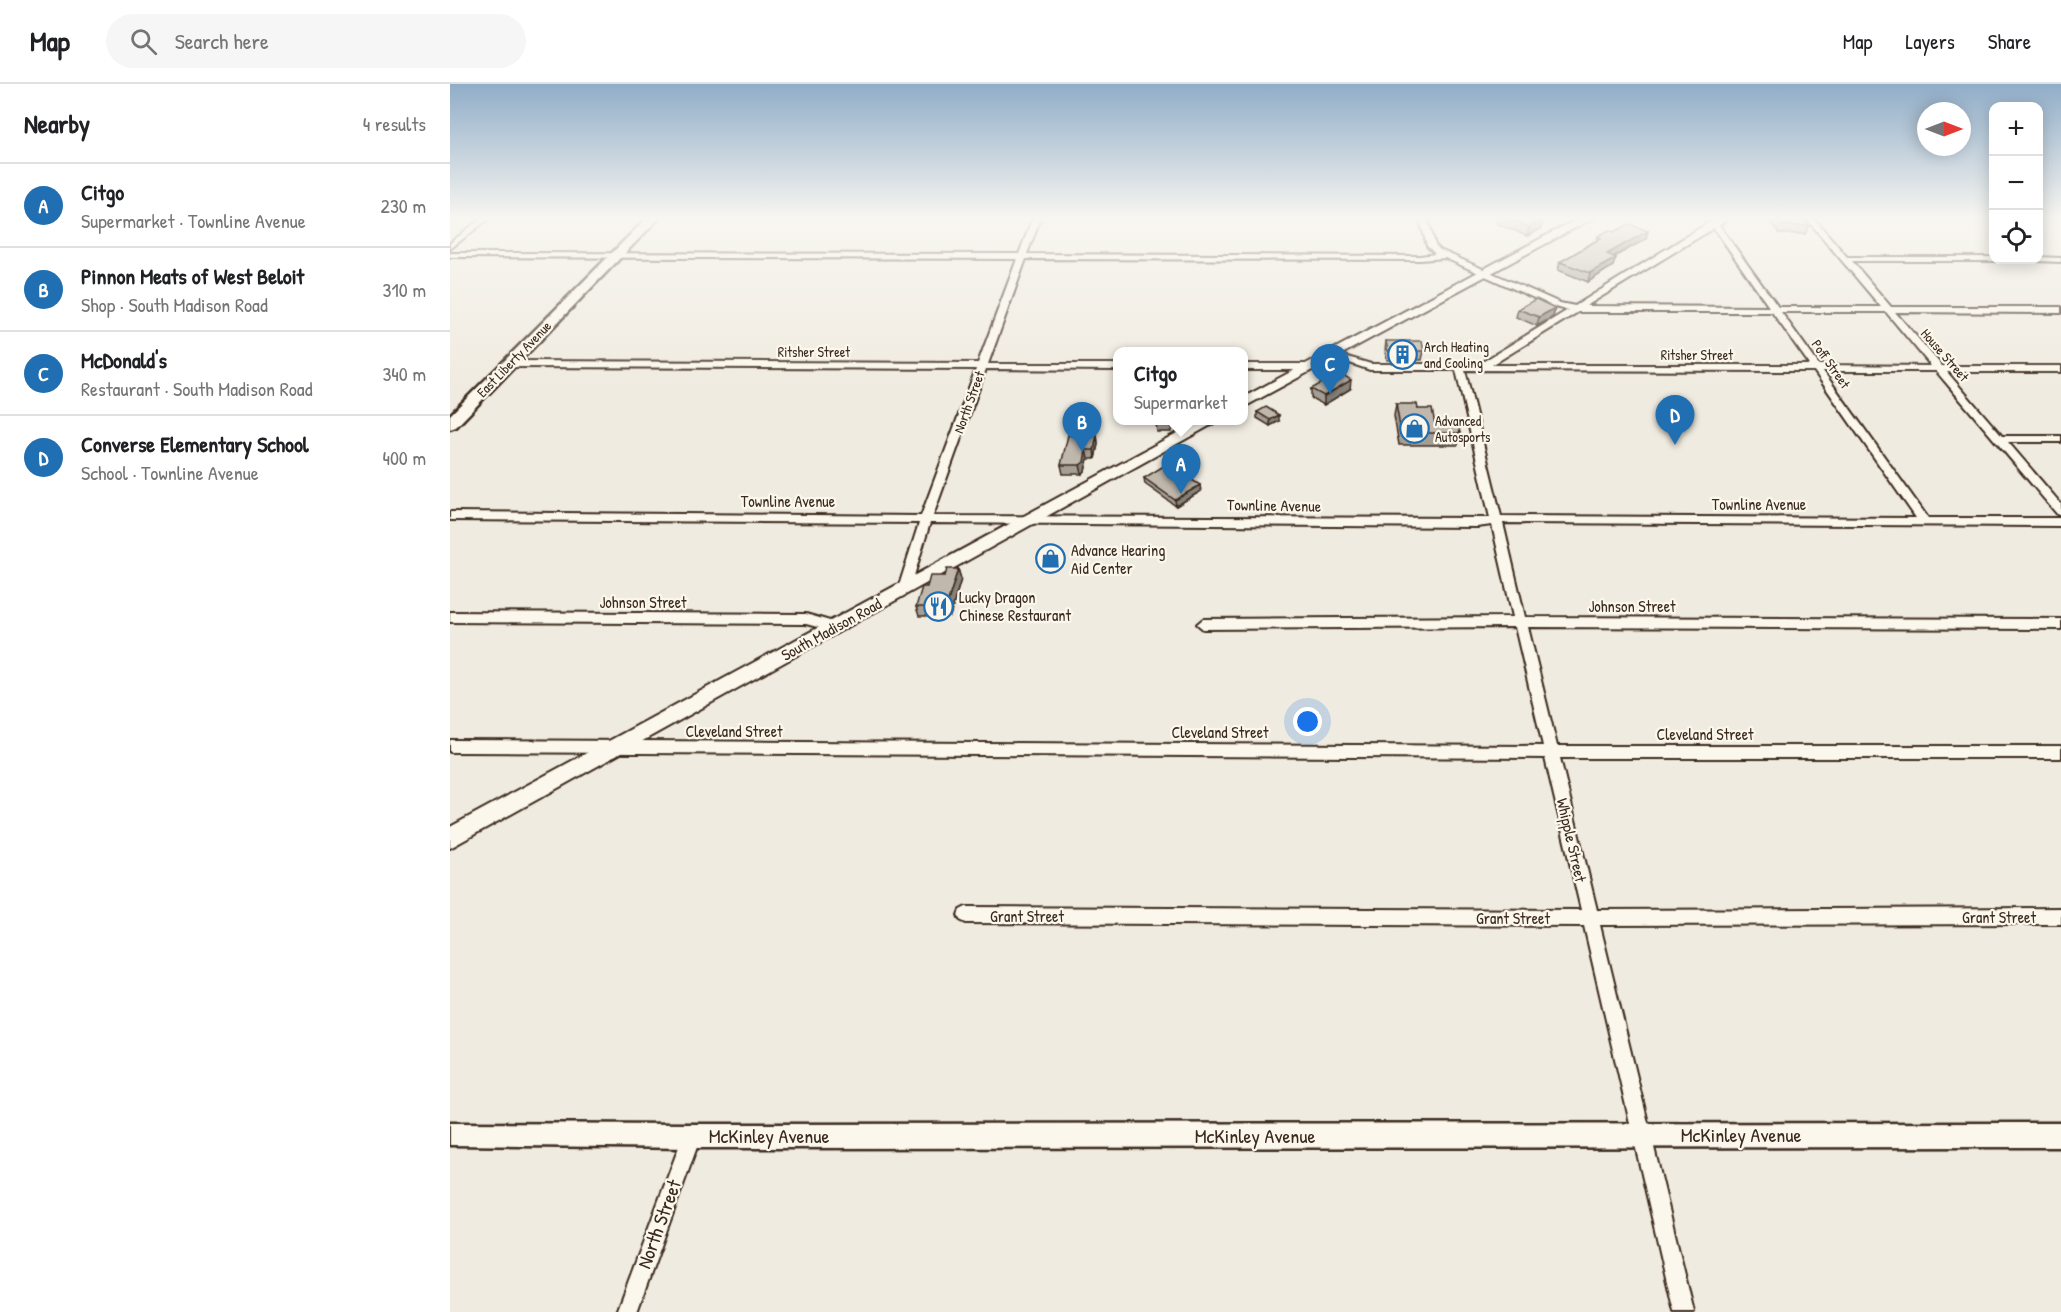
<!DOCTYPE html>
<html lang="en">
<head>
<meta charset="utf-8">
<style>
	:root { --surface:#fff; --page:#f6f6f6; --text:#202124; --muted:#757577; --line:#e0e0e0; --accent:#1f6fb2 }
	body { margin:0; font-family:"Patrick Hand",sans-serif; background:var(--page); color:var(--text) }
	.controls { position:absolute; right:18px; top:18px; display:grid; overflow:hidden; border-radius:12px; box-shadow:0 3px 15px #0003 }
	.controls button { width:54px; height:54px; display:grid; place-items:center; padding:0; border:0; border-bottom:2px solid var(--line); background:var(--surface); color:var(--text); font:30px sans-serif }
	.compass { position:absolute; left:1467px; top:18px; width:54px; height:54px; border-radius:50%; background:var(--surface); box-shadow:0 3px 15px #0003; rotate:90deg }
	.you { position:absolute; left:858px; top:638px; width:21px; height:21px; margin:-15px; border:4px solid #fff; border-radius:50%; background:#1a73e8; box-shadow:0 0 0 9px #1a73e833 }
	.badge { display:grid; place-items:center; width:39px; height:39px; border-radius:50%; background:var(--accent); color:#fff; font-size:20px; font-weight:700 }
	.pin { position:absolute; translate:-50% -50px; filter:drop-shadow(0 2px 3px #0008) }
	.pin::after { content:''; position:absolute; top:32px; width:21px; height:18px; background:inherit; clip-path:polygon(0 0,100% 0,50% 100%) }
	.popup { position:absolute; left:663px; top:263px; width:135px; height:78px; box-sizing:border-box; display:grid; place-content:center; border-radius:12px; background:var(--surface); filter:drop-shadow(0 2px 4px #0005); font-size:20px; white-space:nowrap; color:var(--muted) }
	.popup b { font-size:22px; color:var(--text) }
	.popup::after { content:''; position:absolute; left:50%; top:100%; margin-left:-12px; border:12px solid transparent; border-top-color:var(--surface) }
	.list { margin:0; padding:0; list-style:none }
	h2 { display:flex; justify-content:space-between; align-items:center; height:78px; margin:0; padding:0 24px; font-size:26px }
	h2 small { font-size:20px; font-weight:400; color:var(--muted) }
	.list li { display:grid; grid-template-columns:39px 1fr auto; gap:18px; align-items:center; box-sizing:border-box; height:84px; padding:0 24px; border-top:2px solid var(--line) }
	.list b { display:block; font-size:22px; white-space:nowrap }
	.list p { margin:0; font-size:20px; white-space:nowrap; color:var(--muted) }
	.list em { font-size:20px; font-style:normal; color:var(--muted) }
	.icon { flex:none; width:33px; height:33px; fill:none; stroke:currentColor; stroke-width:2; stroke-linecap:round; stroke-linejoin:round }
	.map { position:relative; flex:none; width:1611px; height:1228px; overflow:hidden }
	header { display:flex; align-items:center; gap:36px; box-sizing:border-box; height:84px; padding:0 30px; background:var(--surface); border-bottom:2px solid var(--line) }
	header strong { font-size:28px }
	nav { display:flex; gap:33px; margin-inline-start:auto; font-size:21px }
	.search { width:420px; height:54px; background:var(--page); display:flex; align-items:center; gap:15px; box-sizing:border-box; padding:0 21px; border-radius:33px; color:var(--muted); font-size:22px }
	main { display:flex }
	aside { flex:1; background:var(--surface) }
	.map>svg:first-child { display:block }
</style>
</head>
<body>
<header>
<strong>Map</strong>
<div class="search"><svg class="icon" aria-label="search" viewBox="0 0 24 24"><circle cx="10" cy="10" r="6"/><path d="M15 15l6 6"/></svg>Search here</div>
<nav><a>Map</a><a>Layers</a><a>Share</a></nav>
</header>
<main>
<aside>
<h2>Nearby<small>4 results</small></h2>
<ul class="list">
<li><span class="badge">A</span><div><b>Citgo</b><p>Supermarket · Townline Avenue</p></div><em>230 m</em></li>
<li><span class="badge">B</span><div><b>Pinnon Meats of West Beloit</b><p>Shop · South Madison Road</p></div><em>310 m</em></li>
<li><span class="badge">C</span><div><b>McDonald's</b><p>Restaurant · South Madison Road</p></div><em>340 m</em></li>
<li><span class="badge">D</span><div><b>Converse Elementary School</b><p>School · Townline Avenue</p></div><em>400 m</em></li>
</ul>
</aside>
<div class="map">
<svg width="1611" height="1228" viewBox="0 0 1611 1228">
	<rect width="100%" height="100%" fill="#f0ebe0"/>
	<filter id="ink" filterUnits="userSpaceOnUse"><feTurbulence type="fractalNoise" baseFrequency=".0167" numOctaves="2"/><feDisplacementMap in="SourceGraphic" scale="12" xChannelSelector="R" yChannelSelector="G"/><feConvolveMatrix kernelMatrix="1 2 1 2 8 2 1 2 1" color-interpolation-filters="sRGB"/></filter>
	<g filter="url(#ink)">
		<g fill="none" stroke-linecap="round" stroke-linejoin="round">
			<defs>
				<path id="minor" d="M33 133H41L0 165V159Z
					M583 133H591L577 170 970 172 985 170 977 162 969 133H977L985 161 990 166 1110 219 1125 222 1261 137 1271 133H1280L1269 141 1328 223H1431L1355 133H1363L1397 173H1544V176H1548L1544 177H1402L1441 223H1611V229L1445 228 1492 282H1611V288H1497L1552 352H1611V358H1558L1611 420V431L1607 430 1486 287H1373L1478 434H1611V442L1053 439 1075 533 1611 535V545L1078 543 1107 662H1611V674H1110L1147 826 1611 824V840L1150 841 1244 1228H1224L1134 842 516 839 510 836 508 831 510 826 516 823 1131 826 1095 674 0 668V656L1093 662 1065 543 753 545 747 540 753 535 1063 533 1042 441 1027 443 480 439 460 505 454 509 448 505 469 439 0 436V428L471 432 526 285 60 283 55 280 60 277 528 279 567 175 0 173V169L569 170ZM1264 144 1319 223 1136 222ZM995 174 1104 223 1118 226 1029 280H921L884 269 879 272 920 286H1006L1040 434 483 432 536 285 668 286V280H538L576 175 970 176ZM1128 228H1322L1360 281H1042ZM1331 228H1436L1481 282 1369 281ZM1015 286 1364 287 1466 434 1051 432Z
					M1588 173 1611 174V178L1585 177 1588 176Z
					M794 280H863L868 283 863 286H794Z
					M0 528 356 530 390 540 392 543 386 548 356 540 0 538Z
					M242 1043 249 1045 251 1052 187 1228H167L233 1052 235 1045Z"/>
				<path id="tertiary" d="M0 1039 242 1040 1611 1039V1063L242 1064 0 1061Z"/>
				<path id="secondary" d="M1131 133H1145L794 323V313Z
					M751 336H770L0 764V743Z"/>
				<path id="primary" d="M198 133H210L6 343 0 345V331Z"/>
			</defs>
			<use href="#minor" stroke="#3b2a1e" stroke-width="4"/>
			<use href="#tertiary" stroke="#3b2a1e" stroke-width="5"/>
			<use href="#secondary" stroke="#3b2a1e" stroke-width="4"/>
			<use href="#primary" stroke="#3b2a1e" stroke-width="5"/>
			<use href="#minor" fill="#fbf7ec" fill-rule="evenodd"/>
			<use href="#tertiary" fill="#fbf7ec" fill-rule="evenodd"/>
			<use href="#secondary" fill="#fbf7ec" fill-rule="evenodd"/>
			<use href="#primary" fill="#fbf7ec" fill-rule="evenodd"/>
		</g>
		<path fill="#a59e95" stroke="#3b2a1e" stroke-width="1.5" d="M1047 133H1083L1093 136 1091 145 1077 152 1046 139Z
			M1324 133H1351L1359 142 1355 150H1329L1321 139Z
			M1164 148 1196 155 1164 173 1163 182 1138 198 1108 186 1110 178 1147 156 1148 152Z
			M1105 224 1103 233 1087 242 1066 233 1068 225Z
			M936 257 974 267 972 276H937L935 266Z
			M861 305H900L874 321 861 314Z
			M946 320 968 325 985 340 1010 349 1008 361H949L944 332Z
			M807 328 829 337 820 342 807 334Z
			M722 336 721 348H707L706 339Z
			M647 351 648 360 645 375H638L635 387 632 390H613L611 381Z
			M694 394 751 407 726 422 695 400Z
			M508 485 511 495 500 532H469L466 523 477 503Z"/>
		<path fill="#868179" stroke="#3b2a1e" stroke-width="1.5" d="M1093 136 1091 145 1077 152 1079 143Z
			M1198 147 1196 155 1154 178 1157 170Z
			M1166 174 1163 182 1138 198 1140 189Z
			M1105 224 1103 233 1087 242 1089 233Z
			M901 296 900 305 874 321V312Z
			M829 331V337L820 342V336Z
			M647 351 648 360 645 375 644 366Z
			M636 366 638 375 635 387 632 390 630 381Z
			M750 401 751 407 726 422 725 416Z
			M508 485 511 495 500 532 496 523Z"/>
		<path fill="#c0b8ad" stroke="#3b2a1e" stroke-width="1.5" d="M1052 133H1083L1093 136 1079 143Z
			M1326 133H1351L1359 142H1333Z
			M1179 140 1198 147 1157 170 1166 174 1140 189 1110 178 1151 154 1148 152 1159 146 1164 148Z
			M1086 215 1105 224 1089 233 1068 225Z
			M936 257H972L974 267H938Z
			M890 289 901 296 874 312 861 305Z
			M946 320H967L968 325H982L985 340H1008L1010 349H951Z
			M816 323 829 331 820 336 807 328Z
			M706 336H721L720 339H706Z
			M618 351H647L644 366H636L634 378 630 381H611Z
			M717 380 750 401 725 416 694 394Z
			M497 485H508L496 523H466L472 503H477L480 492H495Z"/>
	</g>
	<linearGradient id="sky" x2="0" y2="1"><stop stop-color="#90adc8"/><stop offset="0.44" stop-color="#f8f6f1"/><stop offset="1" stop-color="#f8f6f1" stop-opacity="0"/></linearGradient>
	<rect width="1611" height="305" fill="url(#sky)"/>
	<defs>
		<symbol id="building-ring" viewBox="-11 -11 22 22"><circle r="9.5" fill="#fbf7ec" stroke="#1f6fb2" stroke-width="1.5"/><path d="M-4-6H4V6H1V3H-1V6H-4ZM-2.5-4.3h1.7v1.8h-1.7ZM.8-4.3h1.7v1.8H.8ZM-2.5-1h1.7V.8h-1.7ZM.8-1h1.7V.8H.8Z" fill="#1f6fb2"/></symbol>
		<symbol id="shop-ring" viewBox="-11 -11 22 22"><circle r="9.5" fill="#fbf7ec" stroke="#1f6fb2" stroke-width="1.5"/><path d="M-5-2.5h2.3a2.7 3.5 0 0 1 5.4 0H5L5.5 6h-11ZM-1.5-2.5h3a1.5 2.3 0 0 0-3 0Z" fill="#1f6fb2"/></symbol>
		<symbol id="restaurant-ring" viewBox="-11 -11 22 22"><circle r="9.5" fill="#fbf7ec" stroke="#1f6fb2" stroke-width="1.5"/><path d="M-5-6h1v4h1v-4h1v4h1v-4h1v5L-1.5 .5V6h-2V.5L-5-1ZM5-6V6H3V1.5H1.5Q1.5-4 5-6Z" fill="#1f6fb2"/></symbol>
	</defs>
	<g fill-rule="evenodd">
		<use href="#building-ring" x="936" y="254" width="33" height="33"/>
		<use href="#shop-ring" x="948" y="328" width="33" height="33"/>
		<use href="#shop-ring" x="584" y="458" width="33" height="33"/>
		<use href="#restaurant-ring" x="472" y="506" width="33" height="33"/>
	</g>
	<g text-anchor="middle" stroke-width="4.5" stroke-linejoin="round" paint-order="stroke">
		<g font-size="14" fill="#3b2a1e" stroke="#fbf7ec" text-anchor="start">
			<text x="974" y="268">Arch Heating<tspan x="974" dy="16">and Cooling</tspan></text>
			<text x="985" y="342">Advanced<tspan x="985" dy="16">Autosports</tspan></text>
		</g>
		<g font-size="14" fill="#3b2a1e" stroke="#fbf7ec">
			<text x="364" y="273">Ritsher Street</text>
			<text x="1247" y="276">Ritsher Street</text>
			<text transform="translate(1495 271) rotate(49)" y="5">House Street</text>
			<text transform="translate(64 275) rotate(-46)" y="5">East Liberty Avenue</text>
			<text transform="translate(1381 280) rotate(55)" y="5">Poff Street</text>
			<text transform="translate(519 318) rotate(-70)" y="5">North Street</text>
		</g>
		<g font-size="16" fill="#3b2a1e" stroke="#fbf7ec">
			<text x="338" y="423">Townline Avenue</text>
			<text x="1309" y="426">Townline Avenue</text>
			<text transform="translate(824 421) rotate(1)" y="6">Townline Avenue</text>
			<text x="193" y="524">Johnson Street</text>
			<text x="1182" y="528">Johnson Street</text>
			<text transform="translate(381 545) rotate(-29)" y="6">South Madison Road</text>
			<text x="284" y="653">Cleveland Street</text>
			<text x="770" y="654">Cleveland Street</text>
			<text x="1255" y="656">Cleveland Street</text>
			<text transform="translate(1122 756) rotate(77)" y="6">Whipple Street</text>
			<text x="577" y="838">Grant Street</text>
			<text x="1549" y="839">Grant Street</text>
			<text x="1063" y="840">Grant Street</text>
		</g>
		<g font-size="16" fill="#3b2a1e" stroke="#fbf7ec" text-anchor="start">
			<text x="621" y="472">Advance Hearing<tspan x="621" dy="18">Aid Center</tspan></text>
			<text x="509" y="519">Lucky Dragon<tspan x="509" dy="18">Chinese Restaurant</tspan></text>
		</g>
		<g font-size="20" fill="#3b2a1e" stroke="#fbf7ec">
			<text x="1291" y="1058">McKinley Avenue</text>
			<text x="319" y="1059">McKinley Avenue</text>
			<text x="805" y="1059">McKinley Avenue</text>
			<text transform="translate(209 1140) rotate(-70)" y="7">North Street</text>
		</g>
	</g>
</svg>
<div class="controls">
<button>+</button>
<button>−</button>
<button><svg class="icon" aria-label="locate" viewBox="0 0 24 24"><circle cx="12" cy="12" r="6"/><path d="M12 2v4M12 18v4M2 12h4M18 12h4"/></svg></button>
</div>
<svg class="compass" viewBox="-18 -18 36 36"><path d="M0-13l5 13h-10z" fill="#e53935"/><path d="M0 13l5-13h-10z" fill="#757577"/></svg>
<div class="you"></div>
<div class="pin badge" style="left:731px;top:410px">A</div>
<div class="popup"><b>Citgo</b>Supermarket</div>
<div class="pin badge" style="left:632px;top:368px">B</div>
<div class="pin badge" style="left:880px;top:310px">C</div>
<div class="pin badge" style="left:1225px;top:361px">D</div>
</div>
</main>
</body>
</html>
